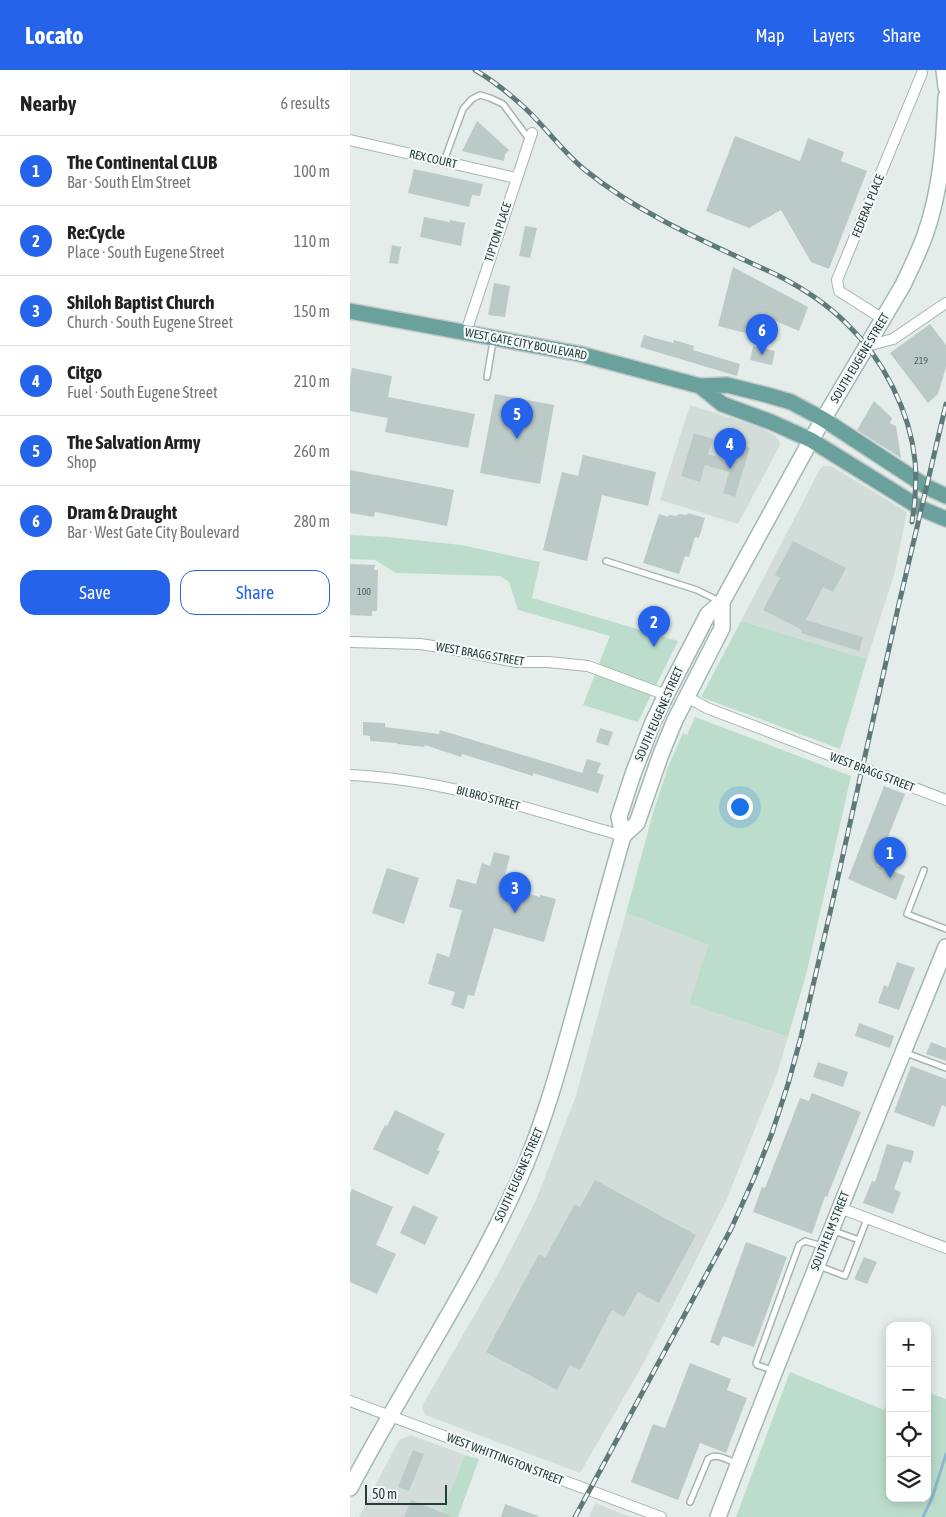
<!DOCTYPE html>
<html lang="en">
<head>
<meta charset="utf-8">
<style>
	:root { --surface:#fff; --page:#f6f6f6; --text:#222; --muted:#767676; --line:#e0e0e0; --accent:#2563eb }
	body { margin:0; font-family:"Asap Condensed",sans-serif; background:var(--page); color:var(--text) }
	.controls { position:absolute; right:15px; bottom:15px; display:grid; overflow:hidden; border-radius:10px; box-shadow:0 2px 12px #0003 }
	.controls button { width:45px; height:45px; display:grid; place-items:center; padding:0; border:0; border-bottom:1px solid var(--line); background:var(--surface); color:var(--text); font:25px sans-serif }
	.scale { position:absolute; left:15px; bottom:12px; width:82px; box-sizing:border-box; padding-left:5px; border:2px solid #243e3c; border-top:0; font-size:14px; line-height:18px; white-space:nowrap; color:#243e3c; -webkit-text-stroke:4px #f4f9f8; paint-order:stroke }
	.you { position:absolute; left:389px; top:736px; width:18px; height:18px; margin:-12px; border:4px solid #fff; border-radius:50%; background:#1a73e8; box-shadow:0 0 0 8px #1a73e833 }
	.badge { display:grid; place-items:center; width:32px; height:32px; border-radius:50%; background:var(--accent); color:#fff; font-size:16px; font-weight:700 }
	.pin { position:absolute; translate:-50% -41px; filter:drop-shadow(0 1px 2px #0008) }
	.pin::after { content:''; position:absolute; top:26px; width:18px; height:15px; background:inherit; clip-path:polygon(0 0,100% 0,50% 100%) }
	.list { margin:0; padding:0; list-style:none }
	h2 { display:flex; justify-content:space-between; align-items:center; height:65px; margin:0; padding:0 20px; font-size:21px }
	h2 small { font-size:16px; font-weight:400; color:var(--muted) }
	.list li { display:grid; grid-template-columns:32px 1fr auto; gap:15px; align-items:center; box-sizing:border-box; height:70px; padding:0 20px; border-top:1px solid var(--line) }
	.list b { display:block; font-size:19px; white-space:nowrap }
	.list p { margin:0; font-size:16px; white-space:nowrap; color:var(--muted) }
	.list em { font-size:16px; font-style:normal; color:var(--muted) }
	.actions { display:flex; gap:10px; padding:15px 20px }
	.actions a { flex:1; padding:11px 0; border:1px solid var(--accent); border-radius:15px; text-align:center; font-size:18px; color:var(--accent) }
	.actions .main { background:var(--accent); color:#fff }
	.icon { flex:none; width:28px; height:28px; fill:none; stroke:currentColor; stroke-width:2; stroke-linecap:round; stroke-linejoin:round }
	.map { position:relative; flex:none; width:596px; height:1447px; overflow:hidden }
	header { display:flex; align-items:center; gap:30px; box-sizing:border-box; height:70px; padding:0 25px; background:var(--accent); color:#fff }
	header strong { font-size:24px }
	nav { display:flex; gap:28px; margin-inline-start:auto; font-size:18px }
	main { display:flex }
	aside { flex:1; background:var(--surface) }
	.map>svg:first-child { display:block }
</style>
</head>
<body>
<header>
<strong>Locato</strong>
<nav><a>Map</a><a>Layers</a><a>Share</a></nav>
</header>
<main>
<aside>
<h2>Nearby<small>6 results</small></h2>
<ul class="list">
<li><span class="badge">1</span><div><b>The Continental CLUB</b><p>Bar · South Elm Street</p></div><em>100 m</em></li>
<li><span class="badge">2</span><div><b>Re:Cycle</b><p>Place · South Eugene Street</p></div><em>110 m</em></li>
<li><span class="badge">3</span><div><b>Shiloh Baptist Church</b><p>Church · South Eugene Street</p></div><em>150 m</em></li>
<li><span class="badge">4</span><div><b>Citgo</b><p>Fuel · South Eugene Street</p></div><em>210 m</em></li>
<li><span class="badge">5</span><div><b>The Salvation Army</b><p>Shop</p></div><em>260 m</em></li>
<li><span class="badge">6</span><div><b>Dram &amp; Draught</b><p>Bar · West Gate City Boulevard</p></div><em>280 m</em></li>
</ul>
<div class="actions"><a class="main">Save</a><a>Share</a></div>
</aside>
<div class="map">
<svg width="596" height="1447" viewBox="0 0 596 1447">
	<rect width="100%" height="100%" fill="#e4edea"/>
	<path fill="#d2ddda" d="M340 335 409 357 424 365 430 372 429 377 388 454 310 430Z
		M473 396H481L557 442 544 505 517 589 391 551 470 399Z
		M276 843 358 875 340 934 438 967 427 1004 376 1131 292 1296 230 1403 75 1345 72 1336 151 1199 186 1130 226 1026 258 907Z
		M61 1365 115 1385 90 1447H9L49 1370Z
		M245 1433 281 1447H239Z"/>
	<path fill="#bdddcc" d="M0 465 38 467 111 475 190 492 182 528 328 571 288 652 233 635 260 566 168 540 159 512 150 506 46 503 25 490 0 489Z
		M391 551 517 589 490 679 351 627Z
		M345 647 501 706 457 901 438 967 339 934 358 875 276 843 303 743 318 697 333 663 337 665Z
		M440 1302 534 1340 540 1328V1428H577V1322L596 1329V1447H386Z
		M115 1385 129 1389 108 1447H90Z"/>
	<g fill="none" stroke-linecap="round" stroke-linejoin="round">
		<path stroke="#8eb9d0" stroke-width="3" d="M573 1447 582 1428 596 1384"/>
	</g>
	<path fill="#bccac7" d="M127 51 159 80 155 84 154 91 112 81Z
		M385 66 450 91 458 68 494 82 491 91 517 101 479 199 461 192 431 140 399 158 356 141Z
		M64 99 133 114 130 126 122 125 119 137 58 123Z
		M74 147 99 152 100 150 115 153 111 176 70 167Z
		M175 156 187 158 180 188 169 186Z
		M42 175 51 177 48 194 39 193Z
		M383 197 458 237 449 261 414 246 407 266 368 256Z
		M144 213 160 216 155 247 138 245Z
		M580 254 596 275V297L588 324 578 333 540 283Z
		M294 265 323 273 324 270 344 276 343 280 390 294 387 306 290 277Z
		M403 276 425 281 422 295 400 290Z
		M2 298 42 306 38 327 125 344 118 378 35 362 38 348 0 341V310Z
		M145 324 204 335 190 414 130 403Z
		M524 331 542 348 540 353 546 356 551 388 507 360Z
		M344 363 363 369 358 384 382 392 388 374 400 378 385 427 373 423 379 402 355 395 350 412 331 406Z
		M233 385 306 402 298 436 252 425 237 491 193 480 212 402 228 406Z
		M0 400 104 420 97 456 25 442 24 447 0 443Z
		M338 443 355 448 349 468 345 467 339 487 335 486 329 504 293 493 309 444 318 447 319 445 327 446 328 444 337 445Z
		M443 471 496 498 483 522 473 517 456 550 513 567 509 581 451 563 452 560 413 540 430 508 425 505Z
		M0 494 25 495 24 500H28L27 541H22V546L0 545Z
		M13 652 35 653V657L89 664 90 660 232 703 237 689 251 693 247 703 254 705 248 723 183 703V706L112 684 111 687 75 675 74 677 47 674V673L20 671V666L13 665Z
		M250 658 263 662 258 676 246 672Z
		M534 716 555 724 527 795 555 806 546 830 498 809Z
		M144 782 160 786 152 816 190 827V825L206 829 194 872 144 858 124 926 118 925 114 939 101 935 105 922 78 914 87 883 99 887 112 840 99 837 107 809 126 814 132 793 140 796Z
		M37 798 69 808 54 854 22 843Z
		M547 892 565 898 549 940 528 933 534 915 538 917Z
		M509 953 544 966 540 978 505 966Z
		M581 972 596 978V991L576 984Z
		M468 992 498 1002 493 1017 463 1007Z
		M561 996 596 1009V1037L592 1035 584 1057 544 1042Z
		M462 1023 511 1042 477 1127 475 1126 462 1164 403 1142 412 1117 415 1118 450 1028 459 1031Z
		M45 1040 95 1064 87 1080 90 1081 78 1105 23 1079 35 1055 37 1056Z
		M537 1074 564 1081 561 1093 554 1091 544 1119 551 1122 543 1144 513 1133 522 1111 525 1112Z
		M245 1110 346 1165 309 1233 288 1222 274 1247 262 1240 230 1300 220 1295 207 1320 136 1282 189 1184 195 1188 225 1134 230 1137Z
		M2 1119 43 1137 26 1175 46 1184 27 1224 0 1212V1124Z
		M63 1135 88 1147 75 1175 50 1163Z
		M396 1172 437 1187 404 1277 373 1266 369 1276 360 1272Z
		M514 1187 527 1192 517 1214 504 1209Z
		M340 1293 381 1309 377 1320 397 1328 376 1383 350 1373 328 1430 281 1412 303 1354 315 1358Z
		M63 1380 74 1384 59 1421 48 1417Z
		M61 1430 103 1447H54Z
		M155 1434 188 1446V1447H151Z"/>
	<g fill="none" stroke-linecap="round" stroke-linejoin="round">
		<defs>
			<path id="lane" d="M94 91 113 39 122 29 130 25 140 28 153 34 179 69
				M137 307 143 271
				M256 491 347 520 369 531
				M574 800 557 844 596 859
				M556 983 596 998
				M484 1161 509 1170
				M469 1196 495 1206 517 1149
				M422 1300 407 1295 406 1293 449 1175 455 1171 472 1176
				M340 1432 358 1389C366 1382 377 1390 386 1393"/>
			<path id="street" d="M0 70 166 108
				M533 249 489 221 487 210 572 3
				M116 262 182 63
				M517 276 543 269 596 233
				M0 572 70 574 96 578 166 592H198L238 596 316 625
				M337 627 357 638 596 730
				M0 705C94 709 183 740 273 766
				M490 1138 596 1178
				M0 1331 311 1447"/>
			<path id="secondary" d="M594 0 596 17
				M273 766 287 753 311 684 325 650 372 558V532
				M0 1418C57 1310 127 1208 175 1096 198 1041 213 983 229 926 243 873 258 819 273 766L269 747 283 704 303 652 316 625 358 544 372 532 461 370 553 215C561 198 569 182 575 165 591 120 594 74 596 27
				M368 1447C441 1256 519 1066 596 877"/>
			<path id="primary" d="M0 241 230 284 350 316 377 315 417 325 441 332 473 349 577 417 596 426
				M350 316 372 334 421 352 461 370 572 439 596 449"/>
		</defs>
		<use href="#lane" stroke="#a7b5b2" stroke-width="8"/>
		<use href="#street" stroke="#a7b5b2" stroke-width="12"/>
		<use href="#secondary" stroke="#a2b8b4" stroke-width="18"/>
		<use href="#primary" stroke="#c2c9c8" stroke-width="18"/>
		<use href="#lane" stroke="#fff" stroke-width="5"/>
		<use href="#street" stroke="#fff" stroke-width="10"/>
		<use href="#secondary" stroke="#fff" stroke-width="15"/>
		<use href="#primary" stroke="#6aa19d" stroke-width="15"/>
		<defs>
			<path id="rail" d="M125 0C144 11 161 25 177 40 197 59 213 82 235 100 293 147 363 175 429 206 454 219 477 234 497 254 533 289 560 341 565 391 567 412 565 432 562 452
				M225 1447 381 1159 404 1108 422 1063 438 1014 451 967 480 843 548 538 596 334"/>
		</defs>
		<use href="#rail" stroke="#5e7977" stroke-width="5"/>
		<use href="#rail" stroke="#f4f9f8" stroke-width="3" stroke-dasharray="9" stroke-linecap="butt"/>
	</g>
	<g text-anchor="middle" stroke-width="4.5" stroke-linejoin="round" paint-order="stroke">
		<g font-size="10" fill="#4a615f">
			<text x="571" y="294">219</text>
			<text x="14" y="525">100</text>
		</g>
		<g font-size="12" fill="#243e3c" stroke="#f4f9f8">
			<text transform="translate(83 89) rotate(13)" y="4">REX COURT</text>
			<text transform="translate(518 136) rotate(-68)" y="4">FEDERAL PLACE</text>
			<text transform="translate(148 162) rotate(-72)" y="4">TIPTON PLACE</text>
			<text transform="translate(176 274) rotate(11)" y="4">WEST GATE CITY BOULEVARD</text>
			<text transform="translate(510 288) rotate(-59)" y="4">SOUTH EUGENE STREET</text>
			<text transform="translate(130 584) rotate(10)" y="4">WEST BRAGG STREET</text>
			<text transform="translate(309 644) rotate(-66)" y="4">SOUTH EUGENE STREET</text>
			<text transform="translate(522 702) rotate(21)" y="4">WEST BRAGG STREET</text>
			<text transform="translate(138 728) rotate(15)" y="4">BILBRO STREET</text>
			<text transform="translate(169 1105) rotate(-66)" y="4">SOUTH EUGENE STREET</text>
			<text transform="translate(480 1161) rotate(-68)" y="4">SOUTH ELM STREET</text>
			<text transform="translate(155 1389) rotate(21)" y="4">WEST WHITTINGTON STREET</text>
		</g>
	</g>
</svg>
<div class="controls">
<button>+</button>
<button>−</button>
<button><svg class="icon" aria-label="locate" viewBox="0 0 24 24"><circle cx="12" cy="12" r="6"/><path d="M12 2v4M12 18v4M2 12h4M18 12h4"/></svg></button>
<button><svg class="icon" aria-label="layers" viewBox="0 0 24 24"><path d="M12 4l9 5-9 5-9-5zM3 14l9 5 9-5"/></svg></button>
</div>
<div class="scale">50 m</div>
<div class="you"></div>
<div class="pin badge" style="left:540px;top:808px">1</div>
<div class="pin badge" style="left:304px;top:577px">2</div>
<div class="pin badge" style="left:165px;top:843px">3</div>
<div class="pin badge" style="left:380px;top:399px">4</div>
<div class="pin badge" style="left:167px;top:369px">5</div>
<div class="pin badge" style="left:412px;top:285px">6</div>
</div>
</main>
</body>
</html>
